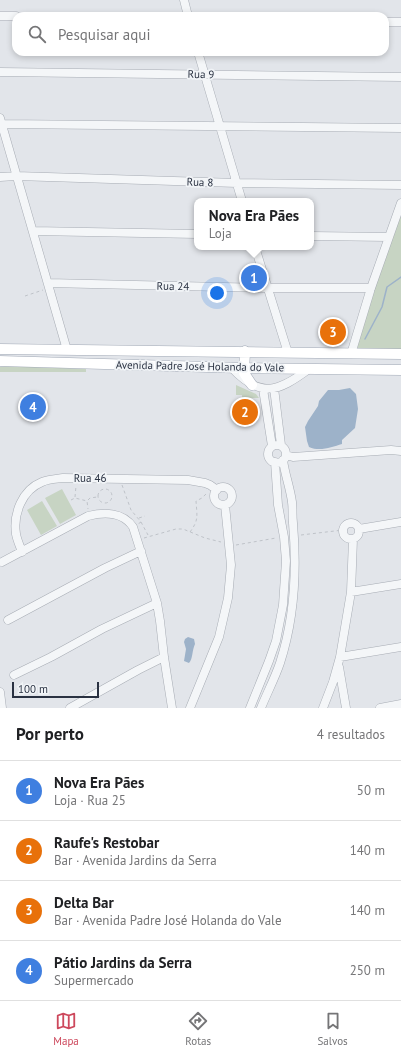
<!DOCTYPE html>
<html lang="pt">
<head>
<meta charset="utf-8">
<style>
	:root { --surface:#fff; --page:#f6f6f6; --text:#202124; --muted:#757577; --line:#e0e0e0; --accent:#cd485c }
	body { margin:0; font-family:"PT Sans",sans-serif; background:var(--page); color:var(--text) }
	.scale { position:absolute; left:12px; bottom:10px; width:87px; box-sizing:border-box; padding-left:4px; border:2px solid #2a3242; border-top:0; font-size:11px; line-height:14px; white-space:nowrap; color:#2a3242; -webkit-text-stroke:3px #f1f4f7; paint-order:stroke }
	.you { position:absolute; left:217px; top:293px; width:14px; height:14px; margin:-10px; border:3px solid #fff; border-radius:50%; background:#1a73e8; box-shadow:0 0 0 6px #1a73e833 }
	.badge { display:grid; place-items:center; width:26px; height:26px; border-radius:50%; background:var(--accent); color:#fff; font-size:13px; font-weight:700 }
	.pin { position:absolute; translate:-50% -50%; border:2px solid #fff; box-shadow:0 1px 4px #0006 }
	.popup { position:absolute; left:194px; top:198px; width:120px; height:52px; box-sizing:border-box; display:grid; place-content:center; border-radius:8px; background:var(--surface); filter:drop-shadow(0 1px 3px #0005); font-size:13px; white-space:nowrap; color:var(--muted) }
	.popup b { font-size:15px; color:var(--text) }
	.popup::after { content:''; position:absolute; left:50%; top:100%; margin-left:-8px; border:8px solid transparent; border-top-color:var(--surface) }
	.list { margin:0; padding:0; list-style:none }
	h2 { display:flex; justify-content:space-between; align-items:center; height:52px; margin:0; padding:0 16px; font-size:17px }
	h2 small { font-size:13px; font-weight:400; color:var(--muted) }
	.list li { display:grid; grid-template-columns:26px 1fr auto; gap:12px; align-items:center; box-sizing:border-box; height:60px; padding:0 16px; border-top:1px solid var(--line) }
	.list b { display:block; font-size:15px; white-space:nowrap }
	.list p { margin:0; font-size:13px; white-space:nowrap; color:var(--muted) }
	.list em { font-size:13px; font-style:normal; color:var(--muted) }
	.icon { flex:none; width:22px; height:22px; fill:none; stroke:currentColor; stroke-width:2; stroke-linecap:round; stroke-linejoin:round }
	.map { position:relative; flex:none; width:401px; height:708px; overflow:hidden }
	.search { position:absolute; background:var(--surface); box-shadow:0 2px 6px #0003; left:12px; right:12px; top:12px; height:44px; display:flex; align-items:center; gap:10px; box-sizing:border-box; padding:0 14px; border-radius:12px; color:var(--muted); font-size:15px }
	.sheet { height:292px; background:var(--surface) }
	nav { display:flex; justify-content:space-around; align-items:center; box-sizing:border-box; height:56px; border-top:1px solid var(--line); background:var(--surface); font-size:11px; color:var(--muted) }
	nav a { display:grid; justify-items:center; gap:2px }
	nav .on { color:var(--accent) }
	.map>svg:first-child { display:block }
</style>
</head>
<body>
<div class="map">
<svg width="401" height="708" viewBox="0 0 401 708">
	<rect width="100%" height="100%" fill="#e2e5ea"/>
	<path fill="#c7d4c3" d="M401 214V350L356 349 355 342Z
		M0 367 8 366 86 369V372H0Z
		M236 385 256 394 259 398H242V395H236Z
		M62 489 76 515 60 524 45 498Z
		M42 501 57 526 41 535 27 510Z"/>
	<path fill="#9db2c9" d="M350 388 356 394 358 409 355 428 342 440V444C332 447 320 452 309 447L307 441 305 427 308 421 318 406 319 401 328 390H339Z
		M188 637 194 639 195 644C192 650 193 659 189 663L184 661 186 649 184 642 185 639Z"/>
	<g fill="none" stroke-linecap="round" stroke-linejoin="round">
		<path stroke="#9db2c9" stroke-width="1.5" d="M365 339 382 307 387 287 401 277"/>
		<defs>
			<path id="minor" d="M184 0 188 16
				M0 16H16
				M385 22H401
				M198 52 242 201
				M0 72 401 77
				M0 118 67 350
				M2 124 401 128
				M0 177 16 176 237 183 401 185
				M33 231 197 234
				M311 236 389 237
				M255 247 288 353
				M48 283 268 288H371
				M351 354 371 288 401 203
				M231 367C260 399 278 392 309 369
				M274 388 281 445
				M263 389 272 446
				M268 454a9 9 0 1 1 18 0a9 9 0 1 1-18 0Z
				M286 455 293 457 391 450 401 451
				M214 496a9 9 0 1 1 18 0a9 9 0 1 1-18 0Z
				M343 531a8 8 0 1 1 16 0a8 8 0 1 1-16 0Z
				M359 529 401 522
				M22 552C20 546 17 540 16 534 13 514 22 490 42 482 49 479 56 479 63 478L188 480 205 483 210 485 217 490
				M2 562 88 516C104 512 123 512 133 527L157 603 160 621 164 657 172 708
				M351 592 401 584
				M8 620 105 568 141 551
				M340 657 401 647
				M339 667 346 708
				M14 675 51 657 102 629 157 603
				M0 692 2 708
				M70 708 138 670 164 657
				M190 708 219 637 228 598 231 565 225 505
				M250 708 269 661 276 641 283 605 286 561 284 537 278 505 275 462
				M261 708C267 693 275 678 280 663 295 617 297 570 293 523 292 516 293 509 292 502 290 487 285 475 283 460
				M323 708 333 682 340 657 351 592 353 539
				M380 708 401 704"/>
			<path id="major" d="M0 349 401 354
				M245 351 244 373 252 385
				M0 361 243 368 401 370"/>
		</defs>
		<use href="#minor" stroke="#a7acb4" stroke-width="9"/>
		<use href="#major" stroke="#a1a9b6" stroke-width="11"/>
		<path stroke="#bfc3c9" stroke-width="1" stroke-dasharray="3 3" stroke-linecap="butt" d="M25 296 43 290
			M122 485 131 510 141 522 138 524
			M98 496a7 7 0 1 1 14 0a7 7 0 1 1-14 0Z
			M75 497 76 486
			M71 500 75 498 87 501 88 509
			M88 500 90 498 97 497
			M139 518 145 516
			M141 522 148 535
			M190 532C199 520 197 516 196 501L202 498 208 492
			M301 535 343 530
			M144 538 176 529H183L205 538 221 542
			M236 545 276 538"/>
		<use href="#minor" stroke="#f4f6f8" stroke-width="8"/>
		<use href="#major" stroke="#fff" stroke-width="10"/>
	</g>
	<g text-anchor="middle" stroke-width="3.5" stroke-linejoin="round" paint-order="stroke">
		<g font-size="11" fill="#2a3242" stroke="#f1f4f7">
			<text transform="translate(201 74) rotate(1)" y="4">Rua 9</text>
			<text transform="translate(200 182) rotate(2)" y="4">Rua 8</text>
			<text transform="translate(173 286) rotate(1)" y="4">Rua 24</text>
			<text transform="translate(200 366) rotate(1)" y="4">Avenida Padre José Holanda do Vale</text>
			<text x="90" y="482">Rua 46</text>
		</g>
	</g>
</svg>
<div class="scale">100 m</div>
<div class="you"></div>
<div class="pin badge" style="left:254px;top:278px;background:#3f7fe0">1</div>
<div class="popup"><b>Nova Era Pães</b>Loja</div>
<div class="pin badge" style="left:245px;top:412px;background:#e8710a">2</div>
<div class="pin badge" style="left:333px;top:332px;background:#e8710a">3</div>
<div class="pin badge" style="left:33px;top:407px;background:#3f7fe0">4</div>
<div class="search"><svg class="icon" aria-label="search" viewBox="0 0 24 24"><circle cx="10" cy="10" r="6"/><path d="M15 15l6 6"/></svg>Pesquisar aqui</div>
</div>
<section class="sheet">
<h2>Por perto<small>4 resultados</small></h2>
<ul class="list">
<li><span class="badge" style="background:#3f7fe0">1</span><div><b>Nova Era Pães</b><p>Loja · Rua 25</p></div><em>50 m</em></li>
<li><span class="badge" style="background:#e8710a">2</span><div><b>Raufe's Restobar</b><p>Bar · Avenida Jardins da Serra</p></div><em>140 m</em></li>
<li><span class="badge" style="background:#e8710a">3</span><div><b>Delta Bar</b><p>Bar · Avenida Padre José Holanda do Vale</p></div><em>140 m</em></li>
<li><span class="badge" style="background:#3f7fe0">4</span><div><b>Pátio Jardins da Serra</b><p>Supermercado</p></div><em>250 m</em></li>
</ul>
</section>
<nav>
<a class="on"><svg class="icon" aria-label="map" viewBox="0 0 24 24"><path d="M3 6l6-2 6 2 6-2v14l-6 2-6-2-6 2zM9 4v14M15 6v14"/></svg>Mapa</a>
<a><svg class="icon" aria-label="directions" viewBox="0 0 24 24"><path d="M12 3l9 9-9 9-9-9zM9 14v-3h6M13 9l2 2-2 2"/></svg>Rotas</a>
<a><svg class="icon" aria-label="saved" viewBox="0 0 24 24"><path d="M7 4h10v16l-5-4-5 4z"/></svg>Salvos</a>
</nav>
</body>
</html>
